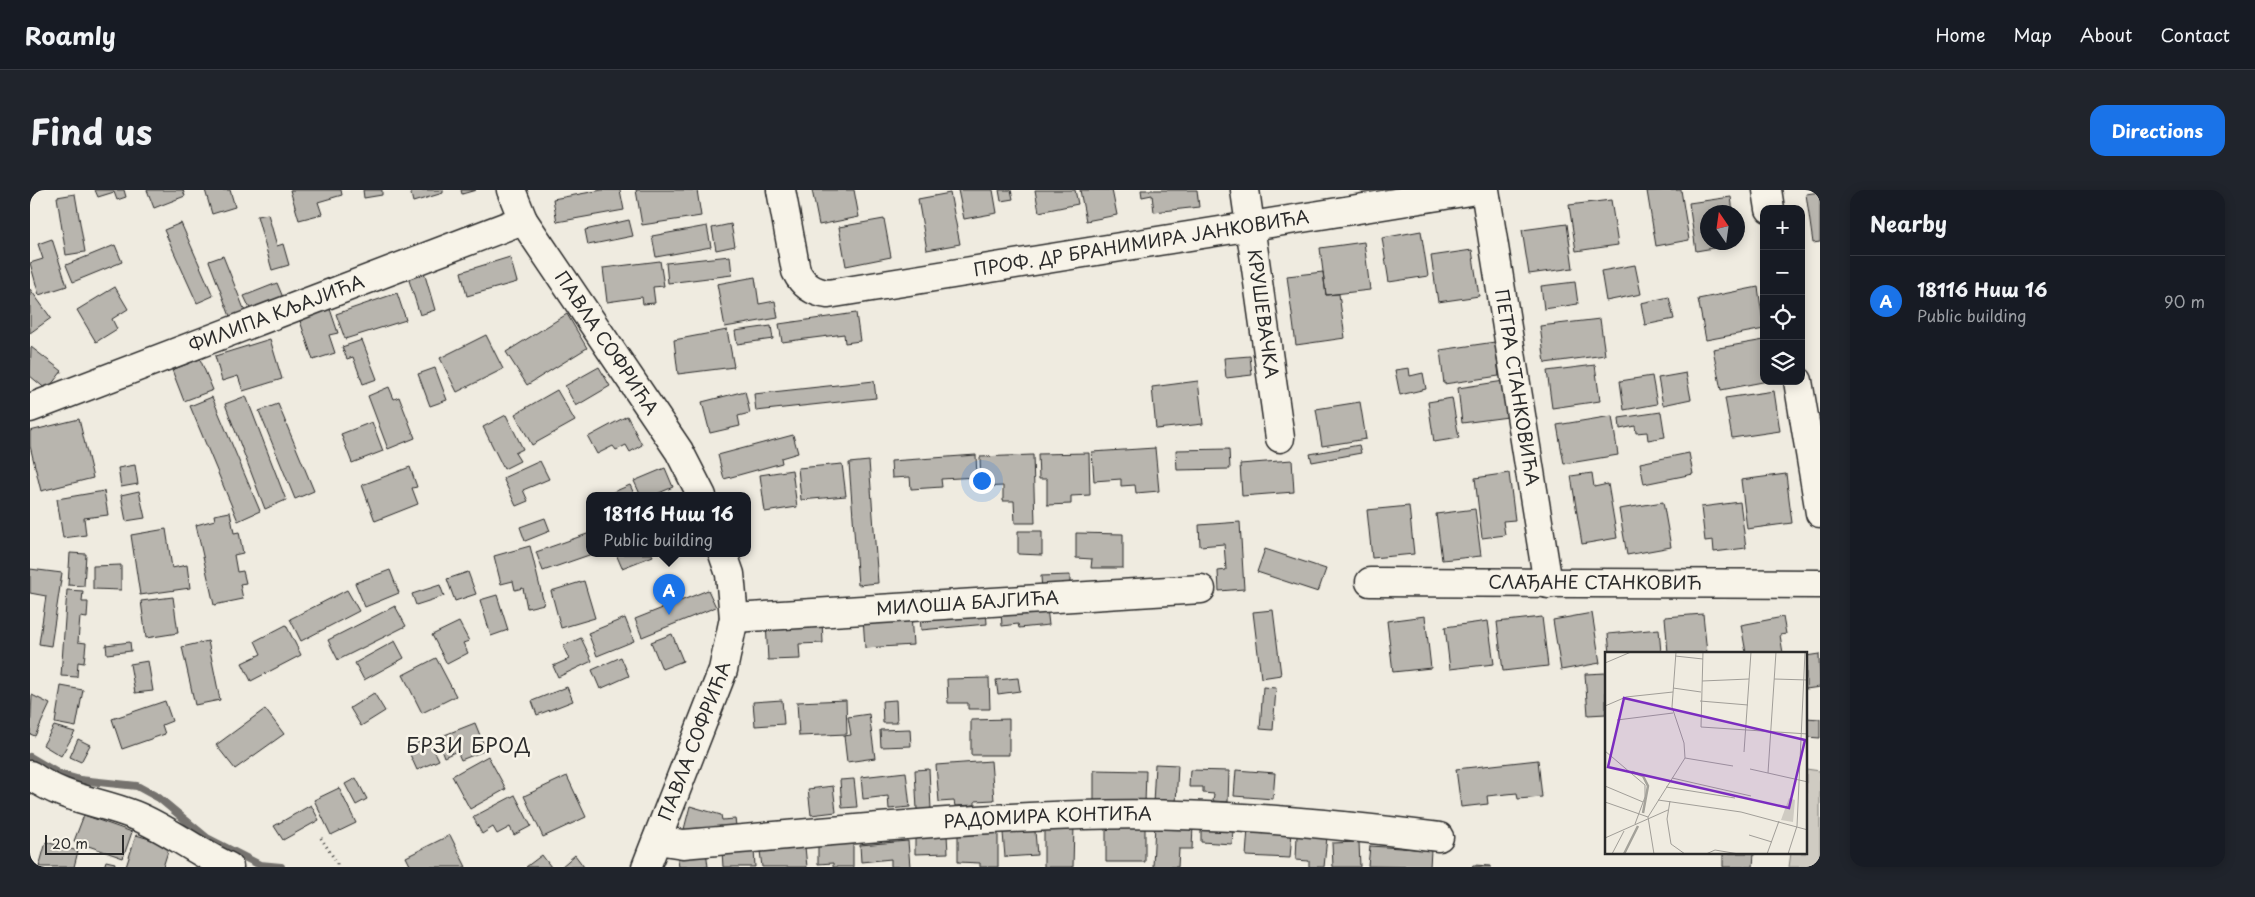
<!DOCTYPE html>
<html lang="en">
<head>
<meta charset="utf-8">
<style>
	:root { --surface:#171b24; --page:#20242c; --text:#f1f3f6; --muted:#9ea1a6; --line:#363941; --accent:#1a73e8 }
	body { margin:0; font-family:"Playpen Sans",sans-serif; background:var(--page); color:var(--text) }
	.controls { position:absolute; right:15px; top:15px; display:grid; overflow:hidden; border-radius:10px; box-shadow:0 2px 12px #0003 }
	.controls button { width:45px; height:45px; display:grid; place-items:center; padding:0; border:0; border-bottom:1px solid var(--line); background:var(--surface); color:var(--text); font:25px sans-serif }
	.compass { position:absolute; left:1670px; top:15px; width:45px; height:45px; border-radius:50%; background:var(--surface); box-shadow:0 2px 12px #0003; rotate:347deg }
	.scale { position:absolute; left:15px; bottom:12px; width:79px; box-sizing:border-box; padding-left:5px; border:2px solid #2b2b2b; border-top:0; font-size:14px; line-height:18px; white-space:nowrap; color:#2b2b2b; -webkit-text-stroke:4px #f7f3e8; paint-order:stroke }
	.you { position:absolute; left:951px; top:290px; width:18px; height:18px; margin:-12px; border:4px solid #fff; border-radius:50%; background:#1a73e8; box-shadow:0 0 0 8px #1a73e833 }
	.badge { display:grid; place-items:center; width:32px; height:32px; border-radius:50%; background:var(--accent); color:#fff; font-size:16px; font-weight:700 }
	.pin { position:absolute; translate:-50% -41px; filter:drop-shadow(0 1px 2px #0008) }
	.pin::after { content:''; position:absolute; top:26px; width:18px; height:15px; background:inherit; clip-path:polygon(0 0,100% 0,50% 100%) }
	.popup { position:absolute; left:556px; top:302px; width:165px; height:65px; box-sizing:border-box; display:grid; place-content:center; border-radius:10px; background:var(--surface); filter:drop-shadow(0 1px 4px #0005); font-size:16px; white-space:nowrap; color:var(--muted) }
	.popup b { font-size:19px; color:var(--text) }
	.popup::after { content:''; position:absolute; left:50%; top:100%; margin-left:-10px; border:10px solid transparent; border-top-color:var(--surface) }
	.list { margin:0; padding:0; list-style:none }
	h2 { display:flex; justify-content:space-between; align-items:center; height:65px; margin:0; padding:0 20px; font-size:21px }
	h2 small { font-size:16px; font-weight:400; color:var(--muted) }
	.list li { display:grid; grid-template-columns:32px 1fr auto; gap:15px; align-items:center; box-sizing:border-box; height:90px; padding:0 20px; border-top:1px solid var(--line) }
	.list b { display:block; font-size:19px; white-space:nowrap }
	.list p { margin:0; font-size:16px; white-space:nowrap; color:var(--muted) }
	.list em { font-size:16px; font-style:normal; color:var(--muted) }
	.icon { flex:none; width:28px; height:28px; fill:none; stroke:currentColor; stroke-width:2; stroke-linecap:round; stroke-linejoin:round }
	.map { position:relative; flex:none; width:1790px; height:677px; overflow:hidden; border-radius:15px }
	header { display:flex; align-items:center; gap:30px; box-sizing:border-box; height:70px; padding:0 25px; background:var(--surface); border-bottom:1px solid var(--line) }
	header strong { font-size:24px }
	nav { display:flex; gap:28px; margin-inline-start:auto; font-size:18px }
	.intro { display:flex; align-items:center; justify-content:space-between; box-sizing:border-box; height:120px; padding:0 30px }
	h1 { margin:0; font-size:35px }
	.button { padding:12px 22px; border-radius:15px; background:var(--accent); color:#fff; font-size:18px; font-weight:700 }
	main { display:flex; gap:30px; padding:0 30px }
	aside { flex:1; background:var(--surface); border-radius:15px; box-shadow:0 2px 12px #0003 }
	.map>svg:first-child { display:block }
</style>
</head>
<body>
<header>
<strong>Roamly</strong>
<nav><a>Home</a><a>Map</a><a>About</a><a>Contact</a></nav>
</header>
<div class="intro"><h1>Find us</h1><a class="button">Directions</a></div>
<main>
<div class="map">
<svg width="1790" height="677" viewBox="0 0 1790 677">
	<rect width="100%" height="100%" fill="#efebe0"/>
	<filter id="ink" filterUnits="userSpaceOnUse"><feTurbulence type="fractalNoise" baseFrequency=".02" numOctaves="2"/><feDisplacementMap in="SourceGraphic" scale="10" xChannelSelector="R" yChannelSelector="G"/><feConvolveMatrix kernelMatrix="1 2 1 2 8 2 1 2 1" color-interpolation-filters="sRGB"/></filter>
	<g filter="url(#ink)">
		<path fill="#cfcbc2" stroke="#7d7b76" d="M1776 579 1790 581V677H1759L1761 663H1776Z"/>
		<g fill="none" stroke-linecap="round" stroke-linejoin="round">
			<path stroke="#74726e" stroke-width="8" d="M0 567 29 584 50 590 107 596 129 608 177 648 230 675 251 677"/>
		</g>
		<path fill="#b8b5ae" stroke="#2b2b2b" d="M65 0H94L96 7 87 10 84 2 68 7Z
			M117 0H153L155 6 124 18Z
			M175 0H200L205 17 182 24Z
			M260 0H311L312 5 288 12 292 24 269 30Z
			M333 0H352V5L334 8Z
			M380 0H413V3L383 12Z
			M431 0H446L432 4Z
			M572 0H590L594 20 527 32 523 9Z
			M606 0H667L671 26 612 35Z
			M782 0H824L829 27 789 35Z
			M928 0H963L967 23 934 29Z
			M969 0H981L983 9 971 11Z
			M1005 0H1045L1048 14 1009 22Z
			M1050 0H1082L1087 25 1056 31Z
			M1111 0H1167L1169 17 1124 22 1122 5 1112 7Z
			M1651 0 1659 50 1626 56 1617 1Z
			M1790 2V52L1783 53 1776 4Z
			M920 3 930 54 897 60 888 9Z
			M45 4 55 62 36 65 27 7Z
			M1701 7 1703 22H1678V52H1707V54L1666 61 1659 13Z
			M1581 10 1588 55 1546 61 1539 15Z
			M238 24 247 56 253 54 259 75 242 80 227 26Z
			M854 29 861 67 816 76 809 37Z
			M599 30 603 46 558 55 555 40Z
			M151 33 183 106 167 113 134 40Z
			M701 34 705 56 686 60 682 38Z
			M1537 34 1543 78 1499 84 1492 40Z
			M677 36 681 57 626 67 622 46Z
			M1391 41 1398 86 1359 92 1352 48Z
			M22 49 37 96 9 105 0 73 13 69 8 54Z
			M1334 52 1340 100 1296 105 1290 58Z
			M85 55 92 72 43 92 36 75Z
			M1442 60 1449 106 1408 112 1401 66Z
			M193 66 216 124 201 129 179 71Z
			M700 66 702 85 638 93 636 73Z
			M480 67 487 92 437 106 431 82Z
			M630 71 634 96 623 97 625 113 613 114 612 107 577 112 573 78Z
			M1605 75 1611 104 1576 111 1571 81Z
			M394 82 405 120 390 125 378 87Z
			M1293 82 1296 105 1309 104 1315 148 1266 155 1257 86Z
			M725 87 729 114 745 111 748 128 695 137 687 94Z
			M1545 92 1548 114 1514 119 1511 96Z
			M247 93 254 110 222 123 214 106Z
			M85 97 98 119 82 129 87 139 66 152 47 120Z
			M1728 97 1734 139 1676 150 1668 109Z
			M0 99 21 128 0 143Z
			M367 103 376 130 315 149 306 124Z
			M1639 107 1644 129 1615 135 1611 113Z
			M300 119 308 143 299 145 305 163 283 170 269 128Z
			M826 123 830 151 815 153 814 144 752 152 749 134Z
			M537 124 557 158 497 195 476 162Z
			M1570 129 1575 165 1515 173 1510 136Z
			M741 136 743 149 707 154 705 141Z
			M697 140 704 177 648 184 644 150Z
			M456 145 473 179 427 202 410 168Z
			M240 149 252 189 213 201 208 186 192 191 185 166Z
			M332 150 347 189 333 194 323 167 317 169 312 157Z
			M1734 150V191H1738L1691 200 1683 159Z
			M1465 152 1469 186 1414 194 1410 160Z
			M1 157 32 181 17 200 0 186Z
			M1220 166 1222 185 1196 188 1194 168Z
			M170 169 183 200 154 211 142 180Z
			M1565 175 1570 211 1522 218 1517 181Z
			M569 177 580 196 546 216 535 196Z
			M405 178 417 210 400 216 388 184Z
			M1379 178 1380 186 1393 183 1396 199 1370 205 1365 180Z
			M1656 183 1661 209 1633 215 1628 188Z
			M1622 186 1627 214 1594 220 1590 191Z
			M844 191 846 208 726 221 724 204Z
			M1168 191 1173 234 1126 239 1122 197Z
			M1474 191 1478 227 1432 233 1428 198Z
			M359 197 364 209 369 207 385 248 358 259 338 206Z
			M527 200 545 231 502 255 485 224Z
			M715 201 720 223 708 226 710 236 680 243 672 212Z
			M1744 201 1750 241 1702 248 1695 208Z
			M216 206 256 310 235 319 195 214Z
			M182 207 230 321 208 331 160 216Z
			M1422 208 1429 248 1404 252 1398 212Z
			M1330 212 1336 249 1292 256 1286 219Z
			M248 214 284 301 265 309 229 221Z
			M1631 222 1635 247 1618 250 1617 242 1606 243 1605 236 1590 239 1589 228Z
			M476 225 493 259 485 263 490 271 474 279 453 237Z
			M597 226 612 255 600 262 596 255 586 260 583 256 567 264 558 247Z
			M1582 226 1588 265 1534 274 1527 235Z
			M49 229 63 288 11 301 0 256V241Z
			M342 232 353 261 322 273 311 244Z
			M763 245 768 263 751 268 752 273 694 289 688 265Z
			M1329 255 1331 263 1282 272 1280 264Z
			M1125 258 1129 301 1106 303 1105 295 1091 296V289L1064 291 1062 262Z
			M1199 259 1200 279 1147 280 1146 260Z
			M1059 263 1060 305 1041 306V314L1017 315V289H1009L1008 264Z
			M1659 263 1663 284 1614 294 1610 273Z
			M946 265 947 287 911 289 912 297 881 299 880 287 862 288 861 271Z
			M1003 265 1005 333H985L984 311H973V296L951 297 950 267Z
			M1262 270 1264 302 1212 306 1210 274Z
			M510 271 519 289 493 300 498 311 486 316 473 288Z
			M839 271 848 393 828 395 819 273Z
			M812 274 816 306 771 310 768 278Z
			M105 275 108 294 91 297 88 278Z
			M380 277 387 297 382 298 388 314 345 331 332 295Z
			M635 278 643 297 622 306H611L604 291Z
			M762 280 767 317 735 322 730 285Z
			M1479 283 1485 330 1473 331 1475 345 1452 348 1445 288Z
			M1562 283 1564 297 1578 294 1587 348 1552 354 1541 286Z
			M1756 284 1762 333 1717 339 1711 290Z
			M600 295 605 306H574Z
			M74 301 78 325 54 328 56 345 33 348 27 309Z
			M109 301 115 328 96 331 91 305Z
			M1633 312 1641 357 1597 365 1589 319Z
			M1710 312 1716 358 1684 362 1683 350 1675 351 1671 317Z
			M1379 316 1384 364 1342 368 1337 320Z
			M1445 319 1451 366 1412 370 1406 324Z
			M200 322 204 343 209 342 213 363 204 365 207 382 213 381 216 393 210 394 213 409 184 415 166 335 185 330 184 325Z
			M515 328 520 341 495 351 490 337Z
			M1210 332 1214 399 1189 401 1188 381 1196 380 1194 354 1170 356 1169 335Z
			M136 339 142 378 157 375 160 398 110 405 101 345Z
			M988 341H1012V365L988 364Z
			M560 343 562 364 513 381 506 362Z
			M1046 343 1093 344V378H1061L1062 369 1046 368Z
			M500 356 514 414 497 418 493 398 485 400 483 391 471 394 464 366Z
			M1235 359 1296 379 1288 402 1227 382Z
			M40 363 56 364 54 396 38 395Z
			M586 364H622L623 366 592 378Z
			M91 375V400L63 399V376Z
			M0 379 32 383 21 456 9 454 16 406 0 403Z
			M360 380 369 403 335 417 325 393Z
			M438 382 446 404 425 411 417 389Z
			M1040 385V402H1012L1011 386Z
			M554 391 565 428 531 438 521 401Z
			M410 395 414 406 386 415 382 404Z
			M37 400 53 401 52 412H58L57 428 50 427 48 452 56 453 54 473 48 472 47 487 31 486Z
			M317 400 329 421 271 451 260 429Z
			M678 400 686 417 612 447 605 429Z
			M467 405 478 440 461 446 450 410Z
			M143 407 148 443 116 448 111 411Z
			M365 416 376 436 308 470 298 450Z
			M1017 418 1019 435 989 438 988 434 972 436 971 422Z
			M956 419 957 434 891 440 890 426Z
			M1243 420 1251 485 1231 488 1223 422Z
			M1562 423 1570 473 1531 480 1523 430Z
			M881 424 883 455 835 458 833 427Z
			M1673 424 1677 463H1638L1635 427Z
			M1395 426 1401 478 1363 482 1357 431Z
			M1512 427 1518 476 1473 481 1467 432Z
			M1753 427 1756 444 1750 445 1753 463H1716L1711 435Z
			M595 428 604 451 567 466 558 443Z
			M792 430 793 453 769 454 770 469 738 470 736 432Z
			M1458 431 1464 474 1420 479 1415 437Z
			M429 432 439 451 433 453 438 463 417 474 402 445Z
			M256 435 271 465 221 491 212 473 231 464 225 451Z
			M1629 439 1631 463H1580L1578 444Z
			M642 444 653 471 632 479 621 452Z
			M551 448 562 471 528 487 523 476 539 469 533 456Z
			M178 451 190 510 165 515 152 457Z
			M365 451 374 468 334 490 325 473Z
			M100 452 101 461 77 464 76 455Z
			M1789 464 1790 497 1776 499V466Z
			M591 467 599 486 570 499 562 480Z
			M406 468 426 506 392 523 373 485Z
			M118 471 123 501 105 503 100 474Z
			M1576 483V524L1558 525 1555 484Z
			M959 488 960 519H938V513H918L917 489Z
			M988 488 990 501 968 504 966 490Z
			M31 496 53 500 46 537 25 533Z
			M537 497 543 511 507 525 502 511Z
			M1233 497 1246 498 1243 540 1230 539Z
			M344 503 355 521 331 536 320 518Z
			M2 505 20 514 5 546 0 544Z
			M752 510 754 534 725 536 723 512Z
			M816 510 817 544 769 546 767 512Z
			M866 510 867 533H853L852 511Z
			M135 511 142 531 132 535 135 544 92 559 82 529Z
			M235 519 254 544 205 579 186 555Z
			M839 524 845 568 817 572 814 546 821 545 818 527Z
			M1776 528 1790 529V548L1776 547Z
			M979 529V565H941V530Z
			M445 533 456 560 431 570 427 561 414 567 407 548Z
			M24 536 45 542 31 566 13 555Z
			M880 539 881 556 851 557 850 540Z
			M398 548 409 570 387 580 377 558Z
			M48 549 60 555 51 572 40 567Z
			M458 566 476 599 440 619 422 586Z
			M1508 570 1512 607 1488 609 1487 603 1457 606 1458 614 1431 617 1426 579Z
			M961 571 964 610 945 611V615L925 616 924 611 909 612 906 575Z
			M1125 574 1148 575 1146 614H1123Z
			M899 579 901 619 887 620 885 580Z
			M1064 580 1116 581 1115 614 1064 613Z
			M1160 580 1199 581 1198 612 1183 611 1184 604 1173 603V597H1159Z
			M1206 580 1245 583 1243 609 1204 606Z
			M876 582 880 617 859 619 858 606 833 609 831 587Z
			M537 586 556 627 513 647 494 606Z
			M326 588 337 609 326 615 315 594Z
			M824 589 827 617 812 618 810 590Z
			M803 596 806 622 781 625 778 599Z
			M309 598 326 633 301 645 284 610Z
			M485 605 501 636 484 645 480 637 467 644 463 637 452 644 443 627Z
			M281 615 289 630 253 650 244 636Z
			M660 616 691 625 692 630 705 629 707 641 652 647Z
			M54 625 102 642 93 668 44 651Z
			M1125 633 1163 635 1162 659H1149L1148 677H1123Z
			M1014 635H1044L1043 677H1014Z
			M1115 635V672H1076V636Z
			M1218 638 1262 641 1260 668 1216 666Z
			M1171 639 1203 641 1202 654 1171 652Z
			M1005 641 1007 665 975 667 973 643Z
			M928 643H968V677H950V673L928 672Z
			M106 645 140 655 133 677H96Z
			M420 645 436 677H381L376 667Z
			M917 645 918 663 885 664V646Z
			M1267 645 1297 647 1294 677H1279V671L1266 670Z
			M823 647V677H803V673L788 674V648Z
			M878 651 880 677H861V669L831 672 830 655Z
			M16 652 48 661 44 677H9Z
			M1329 652 1330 677H1303L1302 653Z
			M1340 656 1401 660 1400 677 1338 676Z
			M775 657 777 677H732L730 661Z
			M724 659 725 677H693L692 661Z
			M676 660 678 677H649L647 664Z
			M1693 663H1724L1723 677H1693Z
			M512 665 521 677H496Z
			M545 665 554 677H531Z
			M76 671 85 673 84 677H74Z
			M1443 675 1461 676V677H1442Z"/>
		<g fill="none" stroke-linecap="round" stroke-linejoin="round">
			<defs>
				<g id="minor">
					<path id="s1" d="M481 0 493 30 649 261 672 306"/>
					<path id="s2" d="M751 0 766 81C773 95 782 102 798 104L1446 0"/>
					<path id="s3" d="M1215 0 1250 248"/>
					<path id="s4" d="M1455 0 1518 394"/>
					<path d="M1737 0 1740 19"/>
					<path d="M1768 191 1790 323"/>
					<path id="s5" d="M0 218 493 30"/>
					<path id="s6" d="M1340 392 1790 394"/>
					<path id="s7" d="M704 428 1171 399"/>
					<path d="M0 585C35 610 66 610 104 625 137 638 166 662 199 677"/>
					<path id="s8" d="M627 650 653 654C786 643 919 629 1052 625 1171 621 1290 632 1409 647"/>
					<path id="s9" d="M616 677 693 480 704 428 700 384 693 364"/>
				</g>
			</defs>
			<use href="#minor" stroke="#2b2b2b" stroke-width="31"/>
			<path stroke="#2b2b2b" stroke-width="3" stroke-dasharray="1 4" stroke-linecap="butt" d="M291 648 307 673V677"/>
			<use href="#minor" stroke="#f7f3e8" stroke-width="28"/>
		</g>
	</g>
	<g text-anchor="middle" stroke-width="5" stroke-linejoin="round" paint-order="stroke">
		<g font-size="18" fill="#2b2b2b" stroke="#f7f3e8">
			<text dy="6" stroke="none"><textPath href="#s2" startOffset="441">ПРОФ. ДР БРАНИМИРА ЈАНКОВИЋА</textPath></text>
			<text dy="6" stroke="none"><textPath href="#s5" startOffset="264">ФИЛИПА КЉАЈИЋА</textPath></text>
			<text dy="6" stroke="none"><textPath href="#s3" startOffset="125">КРУШЕВАЧКА</textPath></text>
			<text dy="6" stroke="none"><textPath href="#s1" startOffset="181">ПАВЛА СОФРИЋА</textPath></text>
			<text dy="6" stroke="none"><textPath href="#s4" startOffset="200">ПЕТРА СТАНКОВИЋА</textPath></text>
			<text dy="6" stroke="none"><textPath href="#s6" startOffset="225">СЛАЂАНЕ СТАНКОВИЋ</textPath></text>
			<text dy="6" stroke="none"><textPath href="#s7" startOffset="234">МИЛОША БАЈГИЋА</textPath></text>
			<text dy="6" stroke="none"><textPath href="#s9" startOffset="135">ПАВЛА СОФРИЋА</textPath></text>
			<text dy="6" stroke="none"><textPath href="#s8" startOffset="392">РАДОМИРА КОНТИЋА</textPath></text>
		</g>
		<g font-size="20" letter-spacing="1" fill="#2b2b2b" stroke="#f7f3e8">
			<text x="439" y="563">БРЗИ БРОД</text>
		</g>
	</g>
	<g transform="translate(1575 462)">
		<rect width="202" height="202" fill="#efebe0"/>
		<path d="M184 146 190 148 188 170 176 168Z" fill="#cfcbc2"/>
		<path fill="none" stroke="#a4a29a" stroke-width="2.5" d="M27 120 38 124 43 134 38 161M19 202 33 174"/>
		<path fill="none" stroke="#a19e98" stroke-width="1" d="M98 0 96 75 203 82M70 4 98 7M0 11 26 0M169 27 203 28M97 29 144 27M68 36 96 40M95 49 143 53M0 54 21 45 68 40M12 68 68 61M0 99 40 133V145L30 172M139 100 146 0M80 106 128 114M145 117 203 130M163 121 171 0M67 126 146 144M0 134 38 150M61 135 130 146M53 148 136 160 203 178M65 149 62 167 66 192 80 202M0 150 43 165M43 165 80 106 79 91 67 55 71 0M43 165 49 202M144 183 167 190M0 186 63 158M7 202 19 179M101 202 110 198 134 202M162 202 174 169M183 202 192 174 200 0"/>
		<path fill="#7b2cbf" fill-opacity="0.15" stroke="#7b2cbf" stroke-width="2.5" d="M19 46 200 88 184 156 3 115Z"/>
		<rect width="202" height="202" fill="none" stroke="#2b2b2b" stroke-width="2.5"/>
	</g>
</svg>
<div class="controls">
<button>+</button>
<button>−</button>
<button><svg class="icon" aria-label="locate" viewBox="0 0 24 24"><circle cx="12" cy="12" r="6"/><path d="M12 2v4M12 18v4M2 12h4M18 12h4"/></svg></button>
<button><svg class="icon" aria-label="layers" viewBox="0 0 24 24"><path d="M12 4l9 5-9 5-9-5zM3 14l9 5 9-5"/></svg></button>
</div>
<svg class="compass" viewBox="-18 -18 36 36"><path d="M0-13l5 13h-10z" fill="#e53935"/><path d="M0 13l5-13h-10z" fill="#9ea1a6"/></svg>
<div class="scale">20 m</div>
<div class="you"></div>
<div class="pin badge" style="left:639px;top:425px">A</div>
<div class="popup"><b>18116 Ниш 16</b>Public building</div>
</div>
<aside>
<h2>Nearby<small></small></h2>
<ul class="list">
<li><span class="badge">A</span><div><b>18116 Ниш 16</b><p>Public building</p></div><em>90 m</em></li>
</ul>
</aside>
</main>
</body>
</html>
